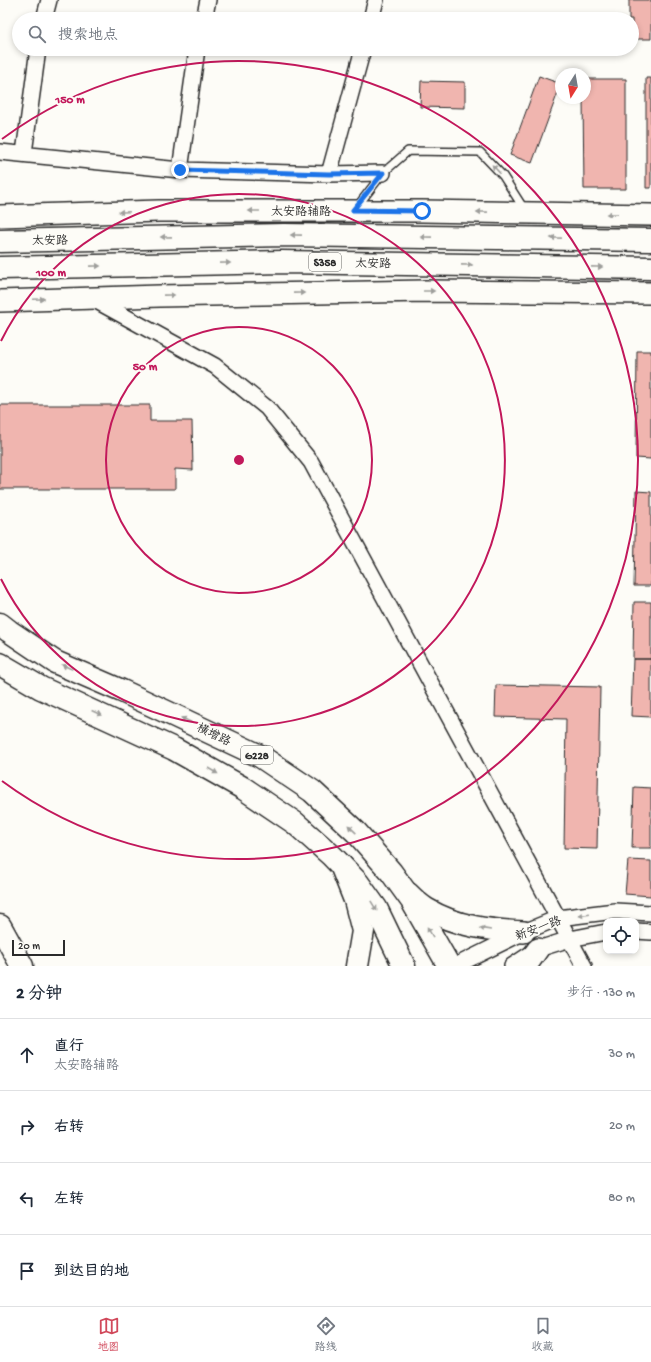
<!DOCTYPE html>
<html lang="zh">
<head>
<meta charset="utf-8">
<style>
	:root { --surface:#fff; --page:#f6f6f7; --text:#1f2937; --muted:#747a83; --line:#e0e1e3; --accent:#d1495b }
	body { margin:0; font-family:"Gochi Hand","LXGW WenKai TC",sans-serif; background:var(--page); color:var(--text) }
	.controls { position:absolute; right:12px; bottom:12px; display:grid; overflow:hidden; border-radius:8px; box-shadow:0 2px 6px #0003 }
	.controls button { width:36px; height:36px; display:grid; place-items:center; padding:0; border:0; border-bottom:1px solid var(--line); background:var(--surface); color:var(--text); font:20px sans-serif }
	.compass { position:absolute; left:555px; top:68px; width:36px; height:36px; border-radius:50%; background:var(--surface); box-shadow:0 2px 6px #0003; rotate:191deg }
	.scale { position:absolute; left:12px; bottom:10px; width:53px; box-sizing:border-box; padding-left:4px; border:2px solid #2b2b2b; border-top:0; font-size:11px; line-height:14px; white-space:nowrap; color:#2b2b2b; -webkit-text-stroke:3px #fdfcf7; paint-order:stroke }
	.stop { position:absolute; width:12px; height:12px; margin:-9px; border:3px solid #1a73e8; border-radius:50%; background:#fff }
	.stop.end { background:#1a73e8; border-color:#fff; box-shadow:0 1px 4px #0008 }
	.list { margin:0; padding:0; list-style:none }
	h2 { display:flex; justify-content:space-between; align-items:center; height:52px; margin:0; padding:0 16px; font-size:17px }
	h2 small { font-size:13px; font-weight:400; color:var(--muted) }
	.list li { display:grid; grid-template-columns:26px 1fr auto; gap:12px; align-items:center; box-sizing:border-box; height:72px; padding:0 16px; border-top:1px solid var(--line) }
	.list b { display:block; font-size:15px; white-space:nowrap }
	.list p { margin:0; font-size:13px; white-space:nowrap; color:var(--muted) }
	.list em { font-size:13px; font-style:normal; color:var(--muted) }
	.icon { flex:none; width:22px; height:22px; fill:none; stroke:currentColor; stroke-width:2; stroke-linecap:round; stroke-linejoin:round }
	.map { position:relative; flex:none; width:651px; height:966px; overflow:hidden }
	.search { position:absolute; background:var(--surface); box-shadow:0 2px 6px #0003; left:12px; right:12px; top:12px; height:44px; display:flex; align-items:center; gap:10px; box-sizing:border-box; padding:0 14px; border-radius:22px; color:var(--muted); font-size:15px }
	.sheet { height:340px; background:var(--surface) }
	nav { display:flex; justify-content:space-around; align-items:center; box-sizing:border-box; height:56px; border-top:1px solid var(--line); background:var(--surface); font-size:11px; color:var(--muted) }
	nav a { display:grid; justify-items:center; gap:2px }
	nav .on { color:var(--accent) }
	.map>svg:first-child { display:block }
</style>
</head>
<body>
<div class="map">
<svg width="651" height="966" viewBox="0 0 651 966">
	<rect width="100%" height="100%" fill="#fdfcf7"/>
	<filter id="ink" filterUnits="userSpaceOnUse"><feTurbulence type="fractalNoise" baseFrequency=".025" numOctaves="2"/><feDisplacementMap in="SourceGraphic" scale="8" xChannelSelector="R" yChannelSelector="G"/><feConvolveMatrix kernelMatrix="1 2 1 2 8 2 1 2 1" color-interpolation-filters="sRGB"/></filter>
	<g filter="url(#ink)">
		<path fill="#f0b5af" stroke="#2b2b2b" d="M629 0H651V39H632V19H629Z
			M539 76 561 84 532 163 510 155Z
			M646 78H651V188H646Z
			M585 79H626V189H584L583 98H585Z
			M421 81 465 82V108L420 107Z
			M637 351H651V459L636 458Z
			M0 405H150V421H192L193 470 175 469V489H0Z
			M636 491 651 492V586H634Z
			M634 602H651V659H633Z
			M633 659H651V717L631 716Z
			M496 685 600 687 597 849 564 848 566 719 495 717Z
			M634 787 651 788V848H632Z
			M628 860 651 861V896L625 894Z"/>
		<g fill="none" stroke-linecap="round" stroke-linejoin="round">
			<defs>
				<path id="service" d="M356 208 383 173 408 151 480 152 503 176 524 209"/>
				<path id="minor" d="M44 19 49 0
					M204 19 208 0
					M371 19 376 0
					M0 152 180 170 329 174 383 173
					M24 153 38 49
					M180 170 197 49
					M329 174 363 49
					M93 299 215 366 267 408 311 462 584 966
					M636 931 651 932
					M455 966 524 932 558 918 615 911 651 913
					M512 966 538 949 570 939 606 932"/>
				<path id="secondary" d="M0 216 159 211H422L651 215
					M0 301 160 296 426 291 651 293
					M408 893C414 899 420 905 427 909 457 927 490 930 524 932
					M526 966 538 949"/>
				<path id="primary" d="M0 241 284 235 651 240
					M0 268 282 262 651 268"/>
				<path id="trunk" d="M0 624 9 631 55 662 122 691 260 756 312 791 356 832 391 872 412 901 449 966
					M0 664 41 688 174 749 243 788 295 823 332 856 358 883 376 908 404 966"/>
				<path id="motorway" d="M341 865 355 900 363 931 357 966
					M0 926 22 966"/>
			</defs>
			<use href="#service" stroke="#2b2b2b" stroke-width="10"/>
			<use href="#minor" stroke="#2b2b2b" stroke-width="18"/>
			<use href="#secondary" stroke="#2b2b2b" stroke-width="24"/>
			<use href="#primary" stroke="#2b2b2b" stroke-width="25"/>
			<use href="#trunk" stroke="#2b2b2b" stroke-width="25"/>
			<use href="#motorway" stroke="#2b2b2b" stroke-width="25"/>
			<use href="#service" stroke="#fdfcf7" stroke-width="7"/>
			<use href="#minor" stroke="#fdfcf7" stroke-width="15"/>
			<use href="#secondary" stroke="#fdfcf7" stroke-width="21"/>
			<use href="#primary" stroke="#fdfcf7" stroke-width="22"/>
			<use href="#trunk" stroke="#fdfcf7" stroke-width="22"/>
			<use href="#motorway" stroke="#fdfcf7" stroke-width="22"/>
		</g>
		<defs><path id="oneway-solid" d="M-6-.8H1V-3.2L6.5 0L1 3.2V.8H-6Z"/></defs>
		<g fill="#9e9e9b">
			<use href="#oneway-solid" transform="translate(496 169) rotate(-133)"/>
			<use href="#oneway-solid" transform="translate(254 211) rotate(180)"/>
			<use href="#oneway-solid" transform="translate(124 212) rotate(178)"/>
			<use href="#oneway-solid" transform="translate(482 212) rotate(-179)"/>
			<use href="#oneway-solid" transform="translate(612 214) rotate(-179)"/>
			<use href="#oneway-solid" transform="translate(296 235) rotate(-179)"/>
			<use href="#oneway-solid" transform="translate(166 237) rotate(179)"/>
			<use href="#oneway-solid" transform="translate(426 237) rotate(-179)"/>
			<use href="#oneway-solid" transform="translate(556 238) rotate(-179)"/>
			<use href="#oneway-solid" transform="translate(225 263) rotate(-1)"/>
			<use href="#oneway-solid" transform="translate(467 265) rotate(1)"/>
			<use href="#oneway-solid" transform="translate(95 266) rotate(-1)"/>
			<use href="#oneway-solid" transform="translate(597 267) rotate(1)"/>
			<use href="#oneway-solid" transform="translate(429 291)"/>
			<use href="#oneway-solid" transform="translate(299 293) rotate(-1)"/>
			<use href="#oneway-solid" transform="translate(169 295) rotate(-1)"/>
			<use href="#oneway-solid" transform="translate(39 299) rotate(-2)"/>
			<use href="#oneway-solid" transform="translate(67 667) rotate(-157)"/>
			<use href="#oneway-solid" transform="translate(97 713) rotate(25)"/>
			<use href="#oneway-solid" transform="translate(186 720) rotate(-155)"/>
			<use href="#oneway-solid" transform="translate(213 771) rotate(30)"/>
			<use href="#oneway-solid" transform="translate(352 829) rotate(-136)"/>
			<use href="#oneway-solid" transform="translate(374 906) rotate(58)"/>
			<use href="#oneway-solid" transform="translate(584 915) rotate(173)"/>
			<use href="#oneway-solid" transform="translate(485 929) rotate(-171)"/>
			<use href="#oneway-solid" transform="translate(430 932) rotate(-120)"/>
		</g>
	</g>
	<g fill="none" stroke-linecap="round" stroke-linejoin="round" filter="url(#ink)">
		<path stroke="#1a73e8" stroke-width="5" d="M180 170 329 174 383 173 353 210 422 211"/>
	</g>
	<g fill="none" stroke="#c2185b" stroke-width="2">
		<circle cx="239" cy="460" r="133"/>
		<path d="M1 341A266 266 0 1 1 1 579"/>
		<path d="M2 139A399 399 0 1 1 2 781"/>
	</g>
	<g text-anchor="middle" stroke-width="4" stroke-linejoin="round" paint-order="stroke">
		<g fill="#fdfcf7" stroke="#6a6a68" stroke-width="1">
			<rect x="309" y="253" width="32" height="18" rx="3"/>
			<rect x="241" y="746" width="32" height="18" rx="3"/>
		</g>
		<g font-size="11" font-weight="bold" fill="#2b2b2b">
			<text x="325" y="266">S358</text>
			<text x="257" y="759">G228</text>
		</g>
		<g font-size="12" fill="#2b2b2b" stroke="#fdfcf7">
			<text x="301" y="215">太安路辅路</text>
			<text transform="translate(50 240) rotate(-1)" y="4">太安路</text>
			<text transform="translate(373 263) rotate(1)" y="4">太安路</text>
			<text transform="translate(214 734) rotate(26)" y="4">横增路</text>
			<text transform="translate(538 928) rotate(-21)" y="4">新安一路</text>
		</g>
	</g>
	<circle cx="239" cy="460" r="6" fill="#c2185b" stroke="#fdfcf7" stroke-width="2"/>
	<g font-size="12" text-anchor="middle" font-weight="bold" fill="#c2185b" stroke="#fdfcf7" stroke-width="4" stroke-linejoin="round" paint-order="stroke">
		<text x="70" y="103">150 m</text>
		<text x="51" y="276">100 m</text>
		<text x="145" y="370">50 m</text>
	</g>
</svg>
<div class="controls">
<button><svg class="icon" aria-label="locate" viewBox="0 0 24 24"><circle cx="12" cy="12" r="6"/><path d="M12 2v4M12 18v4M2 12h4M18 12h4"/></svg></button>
</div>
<svg class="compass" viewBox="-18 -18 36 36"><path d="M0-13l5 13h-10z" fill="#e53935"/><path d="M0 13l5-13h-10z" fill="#747a83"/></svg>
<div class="scale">20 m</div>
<div class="stop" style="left:422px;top:211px"></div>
<div class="stop end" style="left:180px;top:170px"></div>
<div class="search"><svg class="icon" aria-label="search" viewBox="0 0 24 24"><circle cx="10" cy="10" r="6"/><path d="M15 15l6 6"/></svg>搜索地点</div>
</div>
<section class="sheet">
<h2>2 分钟<small>步行 · 130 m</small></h2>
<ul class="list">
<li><svg class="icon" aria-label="ahead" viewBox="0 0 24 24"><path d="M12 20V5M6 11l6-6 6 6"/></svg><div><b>直行</b><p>太安路辅路</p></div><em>30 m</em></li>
<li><svg class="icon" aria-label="right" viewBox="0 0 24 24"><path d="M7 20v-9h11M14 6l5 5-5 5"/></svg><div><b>右转</b></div><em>20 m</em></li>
<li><svg class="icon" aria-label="left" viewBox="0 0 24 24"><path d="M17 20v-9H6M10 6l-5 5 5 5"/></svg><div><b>左转</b></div><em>80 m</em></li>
<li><svg class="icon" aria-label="arrive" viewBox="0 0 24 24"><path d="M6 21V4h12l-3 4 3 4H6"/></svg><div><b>到达目的地</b></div></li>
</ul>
</section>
<nav>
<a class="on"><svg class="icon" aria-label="map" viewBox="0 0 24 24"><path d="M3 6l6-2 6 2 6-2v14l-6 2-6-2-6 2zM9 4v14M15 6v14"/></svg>地图</a>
<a><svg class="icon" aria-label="directions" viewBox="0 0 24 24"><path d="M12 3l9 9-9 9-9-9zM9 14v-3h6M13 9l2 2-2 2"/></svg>路线</a>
<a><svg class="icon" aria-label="saved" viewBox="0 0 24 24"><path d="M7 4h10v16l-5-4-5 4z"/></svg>收藏</a>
</nav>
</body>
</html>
